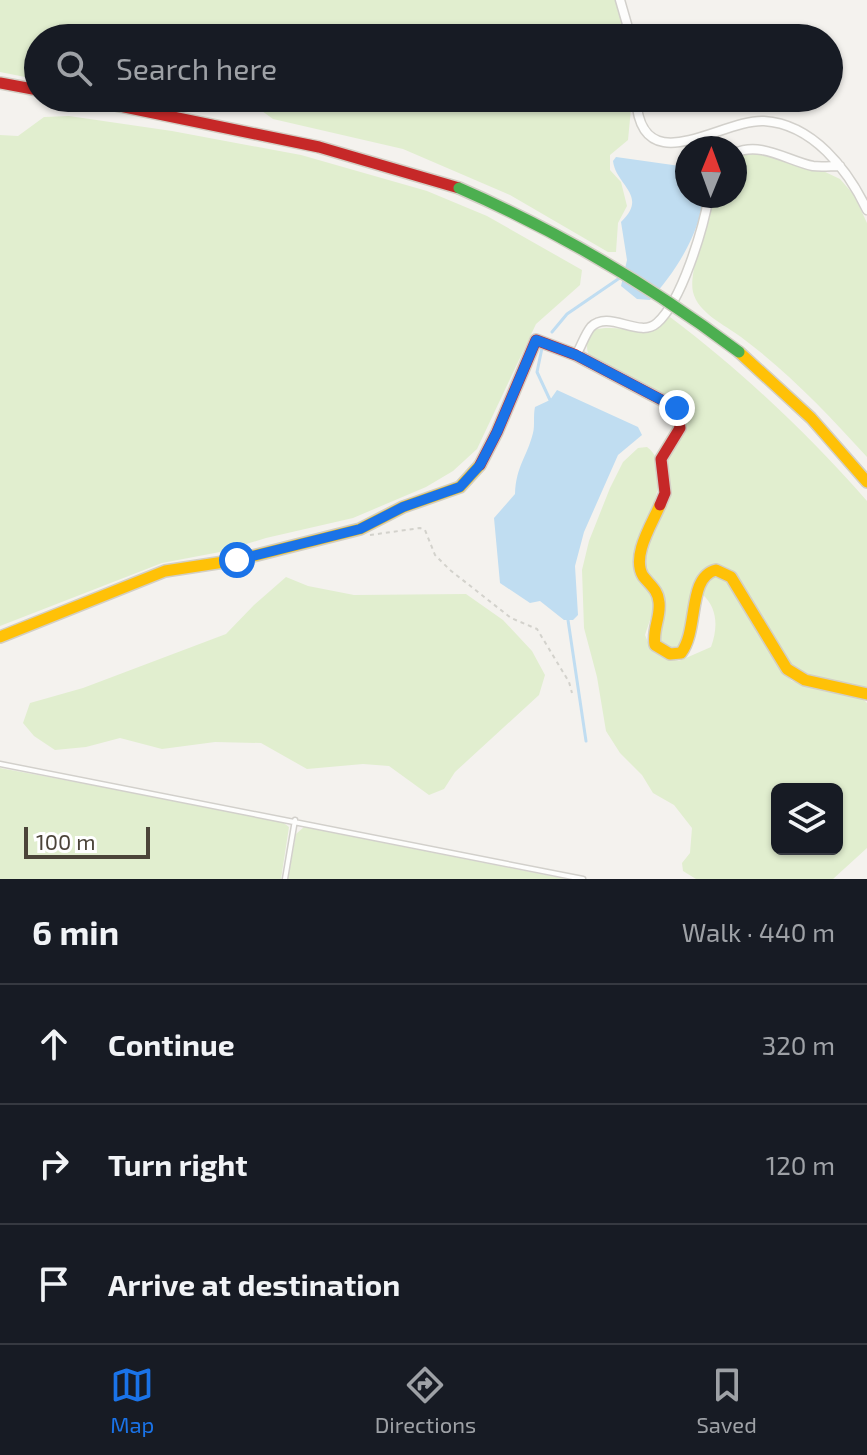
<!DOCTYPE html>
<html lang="en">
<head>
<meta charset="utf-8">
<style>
	:root { --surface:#171b24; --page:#242831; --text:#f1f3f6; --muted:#9ea1a6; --line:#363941; --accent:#1a73e8 }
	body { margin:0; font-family:"Exo 2",sans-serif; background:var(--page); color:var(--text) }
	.controls { position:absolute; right:24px; bottom:24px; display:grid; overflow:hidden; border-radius:12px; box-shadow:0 2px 6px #0004 }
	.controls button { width:72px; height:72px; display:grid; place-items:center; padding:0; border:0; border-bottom:2px solid var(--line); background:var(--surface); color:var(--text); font:40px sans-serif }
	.compass { position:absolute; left:675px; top:136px; width:72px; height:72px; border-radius:50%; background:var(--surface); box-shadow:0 2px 6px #0004; rotate:1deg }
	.scale { position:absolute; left:24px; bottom:20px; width:126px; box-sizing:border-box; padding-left:8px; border:4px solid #4b4439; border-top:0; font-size:22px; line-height:28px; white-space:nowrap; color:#4b4439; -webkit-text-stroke:6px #fff; paint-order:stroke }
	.stop { position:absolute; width:24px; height:24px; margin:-18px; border:6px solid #1a73e8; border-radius:50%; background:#fff }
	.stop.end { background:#1a73e8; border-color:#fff; box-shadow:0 2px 8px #0008 }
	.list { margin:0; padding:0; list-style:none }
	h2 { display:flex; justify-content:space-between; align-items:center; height:104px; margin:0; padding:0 32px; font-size:34px }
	h2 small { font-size:26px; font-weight:400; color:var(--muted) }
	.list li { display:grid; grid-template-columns:52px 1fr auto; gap:24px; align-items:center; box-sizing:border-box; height:120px; padding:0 32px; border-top:2px solid var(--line) }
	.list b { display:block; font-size:30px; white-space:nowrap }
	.list em { font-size:26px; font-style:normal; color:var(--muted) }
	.icon { flex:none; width:44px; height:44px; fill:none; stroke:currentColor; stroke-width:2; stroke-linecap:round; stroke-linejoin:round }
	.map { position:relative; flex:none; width:867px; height:879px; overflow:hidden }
	.search { position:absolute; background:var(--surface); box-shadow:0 2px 6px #0004; left:24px; right:24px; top:24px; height:88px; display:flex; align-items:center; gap:20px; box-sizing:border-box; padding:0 28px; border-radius:44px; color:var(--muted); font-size:30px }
	.sheet { height:464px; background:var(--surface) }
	nav { display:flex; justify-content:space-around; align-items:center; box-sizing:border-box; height:112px; border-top:2px solid var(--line); background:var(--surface); font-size:22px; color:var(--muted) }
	nav a { display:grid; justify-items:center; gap:4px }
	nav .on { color:var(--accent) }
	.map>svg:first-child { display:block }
</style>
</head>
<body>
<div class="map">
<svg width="867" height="879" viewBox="0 0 867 879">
	<rect width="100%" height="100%" fill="#f4f2ee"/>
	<path fill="#e1eecf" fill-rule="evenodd" d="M0 0H616L628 38H38V78L35 79 0 72Z
		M244 98H632L628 140 610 155V170L621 182 627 206 618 223 616 252H608L510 195 403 149 273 119Z
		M69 116 172 131 301 155 427 191 487 216 582 270 580 285 536 324 477 449 453 471 426 487 353 518 266 538 220 552 162 563 0 626V135L18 136 44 117Z
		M743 153H764L823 171 840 179 854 195 867 223V457C828 414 788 372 741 337 725 325 698 313 693 292 688 271 709 221 713 196H735V157Z
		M670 317C744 373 806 432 867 501V690L801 675 791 667 733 572C719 565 711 564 698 574L688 636 680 648 670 650 656 640 663 605 644 571 642 562 668 493 664 460 684 428V415L679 405 590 357C584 346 588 339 594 330 616 323 653 339 666 319Z
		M647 447C676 468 645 525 635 552L653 598V611L645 635 650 647 660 656 679 661 711 647C718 628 718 608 702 594L706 579C716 574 725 580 733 587L782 672 792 681 863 699 867 703V848L833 879H696L683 871 682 863 690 853 692 828 674 805 653 793 642 775 620 753 606 731 597 677 584 628 582 570 589 541 610 488 623 462 638 448ZM777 789H837V849H777Z
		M286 577 308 586 354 595 466 594 503 620 532 651 545 675 539 695 455 772 444 789 429 795 389 766 363 764 307 769 261 743 215 742 162 749 120 738 86 747 55 750 34 736 23 723 30 703 83 688 226 634 254 605Z
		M0 768 280 820 289 827 281 879H0Z
		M304 827 314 829 566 879H288L296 834Z"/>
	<path fill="#c0ddf1" d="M616 157 687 167V196H703C701 233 674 274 650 300L637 299 621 286 627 260 621 222C649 195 616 186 613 161Z
		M557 390 638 427 642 435 618 455 584 532 575 566 578 615 573 620H564L540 601 530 603 500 583 494 518 515 494C516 466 527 457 533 433 535 425 533 416 535 407L550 400Z"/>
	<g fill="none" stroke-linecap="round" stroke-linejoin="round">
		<path stroke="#c0ddf1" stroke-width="3" d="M552 332 567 314 624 275
			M542 348 537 372 550 400
			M568 620 586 741"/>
		<defs>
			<path id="lane" d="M0 764 583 879
				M285 879 295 820"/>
			<path id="street" d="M620 0 631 38
				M636 98C641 184 721 119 764 121 813 124 848 170 867 210
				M735 153C761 141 788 161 813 166 821 167 831 166 840 166
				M576 355C581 347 585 334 591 327 609 309 639 339 657 323 682 301 703 229 709 196"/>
			<path id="slow" d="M739 352 811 418 867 482
				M660 505C652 524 631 556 643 576 650 585 658 590 659 602 661 617 652 630 655 645L670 654 681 653C699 630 687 577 716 570L731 577 787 669 805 680 867 694
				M0 637 165 571 237 560 360 529 403 507 460 487 480 465"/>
			<path id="jam" d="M0 83 38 90
				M81 98 319 147 459 188
				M480 465 497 432 536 340 576 355 677 408 680 428 661 459 665 493 660 505"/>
		</defs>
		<use href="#lane" stroke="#d2d0cb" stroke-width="7"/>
		<use href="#street" stroke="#d2d0cb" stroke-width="11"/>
		<use href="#slow" stroke="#d3cfc5" stroke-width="14"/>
		<use href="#jam" stroke="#d3cfc5" stroke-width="14"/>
		<path stroke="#d3d2cc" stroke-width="2" stroke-dasharray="4 4" stroke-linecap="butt" d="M370 535 420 528 425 530 435 555 450 570 511 618 537 629 569 682 572 693"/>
		<use href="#lane" stroke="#fdfdfc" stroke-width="4"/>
		<use href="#street" stroke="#fdfdfc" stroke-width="8"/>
		<use href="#slow" stroke="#ffc107" stroke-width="11"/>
		<use href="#jam" stroke="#c62828" stroke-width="11"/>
		<defs>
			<path id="fast-bridge" d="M459 188C560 232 651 286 739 352"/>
		</defs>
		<use href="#fast-bridge" stroke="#d3cfc5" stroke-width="14" stroke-linecap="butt"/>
		<use href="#fast-bridge" stroke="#4caf50" stroke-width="11"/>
	</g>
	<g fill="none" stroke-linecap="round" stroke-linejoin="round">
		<path stroke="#1a73e8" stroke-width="10" d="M237 560 360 529 403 507 460 487 480 465 497 432 536 340 576 355 677 408"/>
	</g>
</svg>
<div class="controls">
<button><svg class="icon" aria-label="layers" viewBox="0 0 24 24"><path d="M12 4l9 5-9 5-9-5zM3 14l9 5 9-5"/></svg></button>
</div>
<svg class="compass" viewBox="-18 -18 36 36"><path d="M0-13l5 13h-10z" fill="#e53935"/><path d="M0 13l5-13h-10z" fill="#9ea1a6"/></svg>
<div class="scale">100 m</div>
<div class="stop" style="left:237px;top:560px"></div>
<div class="stop end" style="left:677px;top:408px"></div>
<div class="search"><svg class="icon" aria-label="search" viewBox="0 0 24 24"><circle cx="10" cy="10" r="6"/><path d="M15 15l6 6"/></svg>Search here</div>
</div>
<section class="sheet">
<h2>6 min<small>Walk · 440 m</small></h2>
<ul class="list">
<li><svg class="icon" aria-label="ahead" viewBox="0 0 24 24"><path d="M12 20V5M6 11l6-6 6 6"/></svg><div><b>Continue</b></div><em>320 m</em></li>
<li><svg class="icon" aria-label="right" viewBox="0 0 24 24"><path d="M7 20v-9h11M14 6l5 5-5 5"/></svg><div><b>Turn right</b></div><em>120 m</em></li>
<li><svg class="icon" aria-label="arrive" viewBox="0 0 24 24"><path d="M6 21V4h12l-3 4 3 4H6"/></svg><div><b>Arrive at destination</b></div></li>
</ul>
</section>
<nav>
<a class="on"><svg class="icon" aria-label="map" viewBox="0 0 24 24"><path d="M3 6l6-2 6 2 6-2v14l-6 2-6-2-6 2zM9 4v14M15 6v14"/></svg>Map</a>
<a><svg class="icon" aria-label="directions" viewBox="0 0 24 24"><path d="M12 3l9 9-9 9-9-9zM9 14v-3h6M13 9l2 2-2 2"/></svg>Directions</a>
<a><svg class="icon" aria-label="saved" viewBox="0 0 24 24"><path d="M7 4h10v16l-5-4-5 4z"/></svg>Saved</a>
</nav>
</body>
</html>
